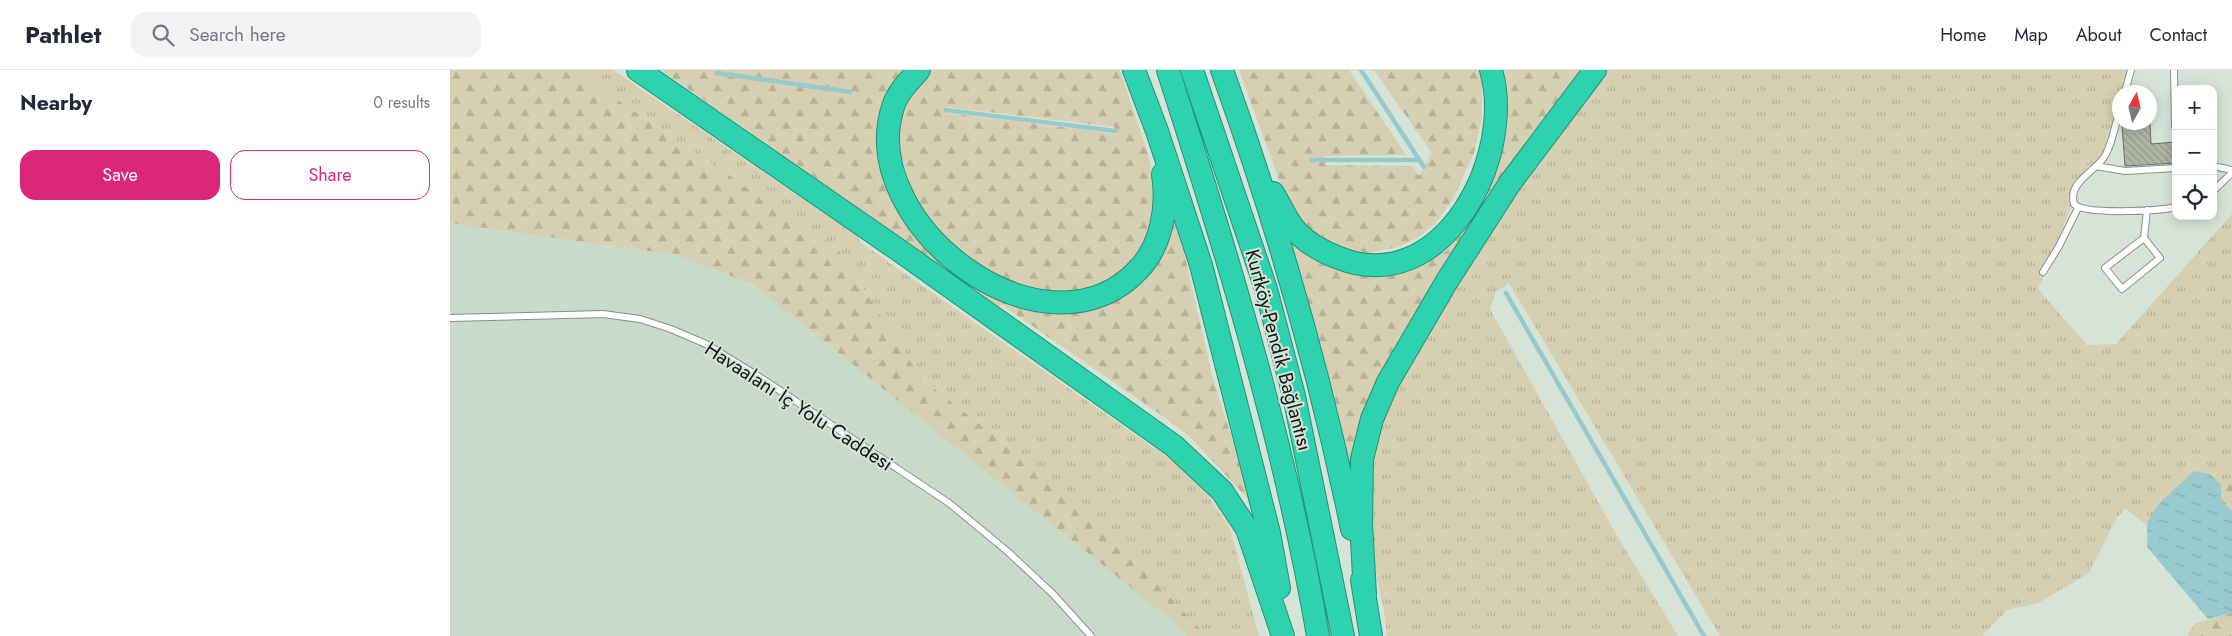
<!DOCTYPE html>
<html lang="en">
<head>
<meta charset="utf-8">
<style>
	:root { --surface:#fff; --page:#f2f2f3; --text:#1f2937; --muted:#747a83; --line:#e0e1e3; --accent:#db2777 }
	body { margin:0; font-family:Jost,sans-serif; background:var(--page); color:var(--text) }
	.controls { position:absolute; right:15px; top:15px; display:grid; overflow:hidden; border-radius:10px; box-shadow:0 2px 12px #0003 }
	.controls button { width:45px; height:45px; display:grid; place-items:center; padding:0; border:0; border-bottom:1px solid var(--line); background:var(--surface); color:var(--text); font:25px sans-serif }
	.compass { position:absolute; left:1662px; top:15px; width:45px; height:45px; border-radius:50%; background:var(--surface); box-shadow:0 2px 12px #0003; rotate:8deg }
	.list { margin:0; padding:0; list-style:none }
	h2 { display:flex; justify-content:space-between; align-items:center; height:65px; margin:0; padding:0 20px; font-size:21px }
	h2 small { font-size:16px; font-weight:400; color:var(--muted) }
	.actions { display:flex; gap:10px; padding:15px 20px }
	.actions a { flex:1; padding:11px 0; border:1px solid var(--accent); border-radius:15px; text-align:center; font-size:18px; color:var(--accent) }
	.actions .main { background:var(--accent); color:#fff }
	.icon { flex:none; width:28px; height:28px; fill:none; stroke:currentColor; stroke-width:2; stroke-linecap:round; stroke-linejoin:round }
	.map { position:relative; flex:none; width:1782px; height:566px; overflow:hidden }
	header { display:flex; align-items:center; gap:30px; box-sizing:border-box; height:70px; padding:0 25px; background:var(--surface); border-bottom:1px solid var(--line) }
	header strong { font-size:24px }
	nav { display:flex; gap:28px; margin-inline-start:auto; font-size:18px }
	.search { width:350px; height:45px; background:var(--page); display:flex; align-items:center; gap:12px; box-sizing:border-box; padding:0 18px; border-radius:15px; color:var(--muted); font-size:19px }
	main { display:flex }
	aside { flex:1; background:var(--surface) }
	.map>svg:first-child { display:block }
</style>
</head>
<body>
<header>
<strong>Pathlet</strong>
<div class="search"><svg class="icon" aria-label="search" viewBox="0 0 24 24"><circle cx="10" cy="10" r="6"/><path d="M15 15l6 6"/></svg>Search here</div>
<nav><a>Home</a><a>Map</a><a>About</a><a>Contact</a></nav>
</header>
<main>
<aside>
<h2>Nearby<small>0 results</small></h2>
<ul class="list">
</ul>
<div class="actions"><a class="main">Save</a><a>Share</a></div>
</aside>
<div class="map">
<svg width="1782" height="566" viewBox="0 0 1782 566">
	<defs>
		<pattern id="grass-tufts" width="24" height="20" patternUnits="userSpaceOnUse" patternTransform="scale(1.25)"><rect width="24" height="20" fill="#d6cfb2"/><path d="M3 7l-1-3M5 7V3M7 7l1-3M15 17l-1-3M17 17v-4M19 17l1-3" fill="none" stroke="#b7b198"/></pattern>
		<pattern id="forest-firs" width="22" height="20" patternUnits="userSpaceOnUse" patternTransform="scale(1.25)"><rect width="22" height="20" fill="#d6cfb2"/><path d="M5 1l3.5 6h-7zM16 11l3.5 6h-7z" fill="#b7b198"/></pattern>
		<pattern id="water-ripples" width="26" height="14" patternUnits="userSpaceOnUse" patternTransform="scale(1.25)"><rect width="26" height="14" fill="#98c9cc"/><path d="M2 4q2-2 4 0t4 0M15 11q2-2 4 0t4 0" fill="none" stroke="#82acae"/></pattern>
		<pattern id="building-back-hatch" width="6" height="6" patternUnits="userSpaceOnUse" patternTransform="scale(1.25)"><rect width="6" height="6" fill="#b0b6a5"/><path d="M-1 5l2 2M0 0l6 6M5-1l2 2" fill="none" stroke="#969c8d"/></pattern>
	</defs>
	<rect width="100%" height="100%" fill="#d6e4d7"/>
	<path fill="#c7dbc8" d="M0 153 227 185 308 217 735 561 737 566H0Z"/>
	<path fill="url(#grass-tufts)" d="M123 0H163L407 166 410 172 727 394 758 425 780 458 809 566H757L629 432 471 308 388 179Z
		M1156 0H1677L1651 90 1638 96 1588 219 1637 275 1666 274 1782 144V441L1771 428 1707 436 1697 456 1675 438 1665 451 1639 503 1588 533 1557 540 1532 566H1270L1059 213 1046 222 1040 239 1166 464 1228 566H937L934 541 920 471 919 401 928 356 948 312 1023 187 1073 111Z"/>
	<path fill="url(#forest-firs)" fill-rule="evenodd" d="M0 0H123L388 179 471 308 629 432 757 566H737L735 561 304 215 227 185 0 153Z
		M211 0H456L437 30 430 60 429 81 448 133 582 237 583 241C621 245 654 242 685 217 694 210 703 201 708 191 716 177 719 159 725 143L762 305 802 433 739 366 714 347 552 235 549 236Z
		M481 0H670L699 87 707 132 695 174 680 196 660 212 620 224 574 218 520 191 493 167 463 127 445 63 460 19ZM497 37 664 57 668 64 496 43Z
		M789 0H899L956 85 875 86V95L963 96 969 106 982 83 924 0H1030L1032 6V48L1024 83 1003 129 986 153 970 166 949 177 919 183 889 177 855 156 830 112Z
		M1055 0H1134L938 294 900 417 837 159 858 187 905 205 932 206 960 201 996 181 1022 149 1043 111 1058 56Z
		M1782 408V439L1771 428V415Z
		M1782 543V566H1737L1744 554Z"/>
	<path fill="url(#water-ripples)" d="M1744 401 1760 404 1771 415V428L1782 441V543L1758 549 1697 477C1698 469 1697 464 1697 457 1697 440 1732 413 1744 401Z"/>
	<g fill="none" stroke-linecap="round" stroke-linejoin="round">
		<path stroke="#98c9cc" stroke-width="4.5" d="M911 0 974 97
			M267 3 401 22
			M496 40 666 61
			M861 90H969
			M1056 223 1254 566"/>
	</g>
	<path fill="url(#building-back-hatch)" stroke="#6a6f60" d="M1700 53 1701 74 1726 72V93L1675 96 1672 55Z"/>
	<g fill="none" stroke-linecap="round" stroke-linejoin="round">
		<defs>
			<path id="lane" d="M1724 0 1725 56
				M1675 22 1681 0
				M1670 40C1665 54 1663 71 1656 84 1648 101 1617 111 1624 134 1635 145 1709 141 1726 137
				M1646 96 1675 101 1726 98
				M1763 96 1782 100
				M1763 121 1782 103
				M1694 168 1710 188 1672 219 1655 198 1694 168 1697 140
				M1593 202 1608 178 1628 138
				M0 248 153 244 190 249 221 259 256 274 308 306 499 433 557 481 603 524 641 566"/>
			<path id="highway" d="M188 0 450 181 724 376 772 421 797 459 833 566
				M469 0C459 11 447 23 443 37 405 154 595 298 688 200 712 175 718 137 713 104
				M684 0 707 61 751 195 819 463 829 518
				M718 0C778 186 835 373 868 566
				M742 0 816 219 844 326 893 566
				M772 0C826 150 870 303 902 459
				M823 123C831 136 837 152 847 162 859 175 873 182 889 188 993 229 1066 86 1041 0
				M912 510 921 566
				M915 524 911 453 912 389 922 349 938 312 997 211 1060 113 1145 0"/>
		</defs>
		<use href="#lane" stroke="#869387" stroke-width="8"/>
		<use href="#highway" stroke="#259179" stroke-width="24"/>
		<use href="#lane" stroke="#fff" stroke-width="6"/>
		<use href="#highway" stroke="#2fd2af" stroke-width="22"/>
	</g>
	<g text-anchor="middle" stroke-width="4" stroke-linejoin="round" paint-order="stroke">
		<g font-size="20" fill="#131814" stroke="#d6e4d7">
			<text transform="translate(829 280) rotate(75)" y="7">Kurtköy-Pendik Bağlantısı</text>
			<text transform="translate(349 336) rotate(33)" y="7">Havaalanı İç Yolu Caddesi</text>
		</g>
	</g>
</svg>
<div class="controls">
<button>+</button>
<button>−</button>
<button><svg class="icon" aria-label="locate" viewBox="0 0 24 24"><circle cx="12" cy="12" r="6"/><path d="M12 2v4M12 18v4M2 12h4M18 12h4"/></svg></button>
</div>
<svg class="compass" viewBox="-18 -18 36 36"><path d="M0-13l5 13h-10z" fill="#e53935"/><path d="M0 13l5-13h-10z" fill="#747a83"/></svg>
</div>
</main>
</body>
</html>
